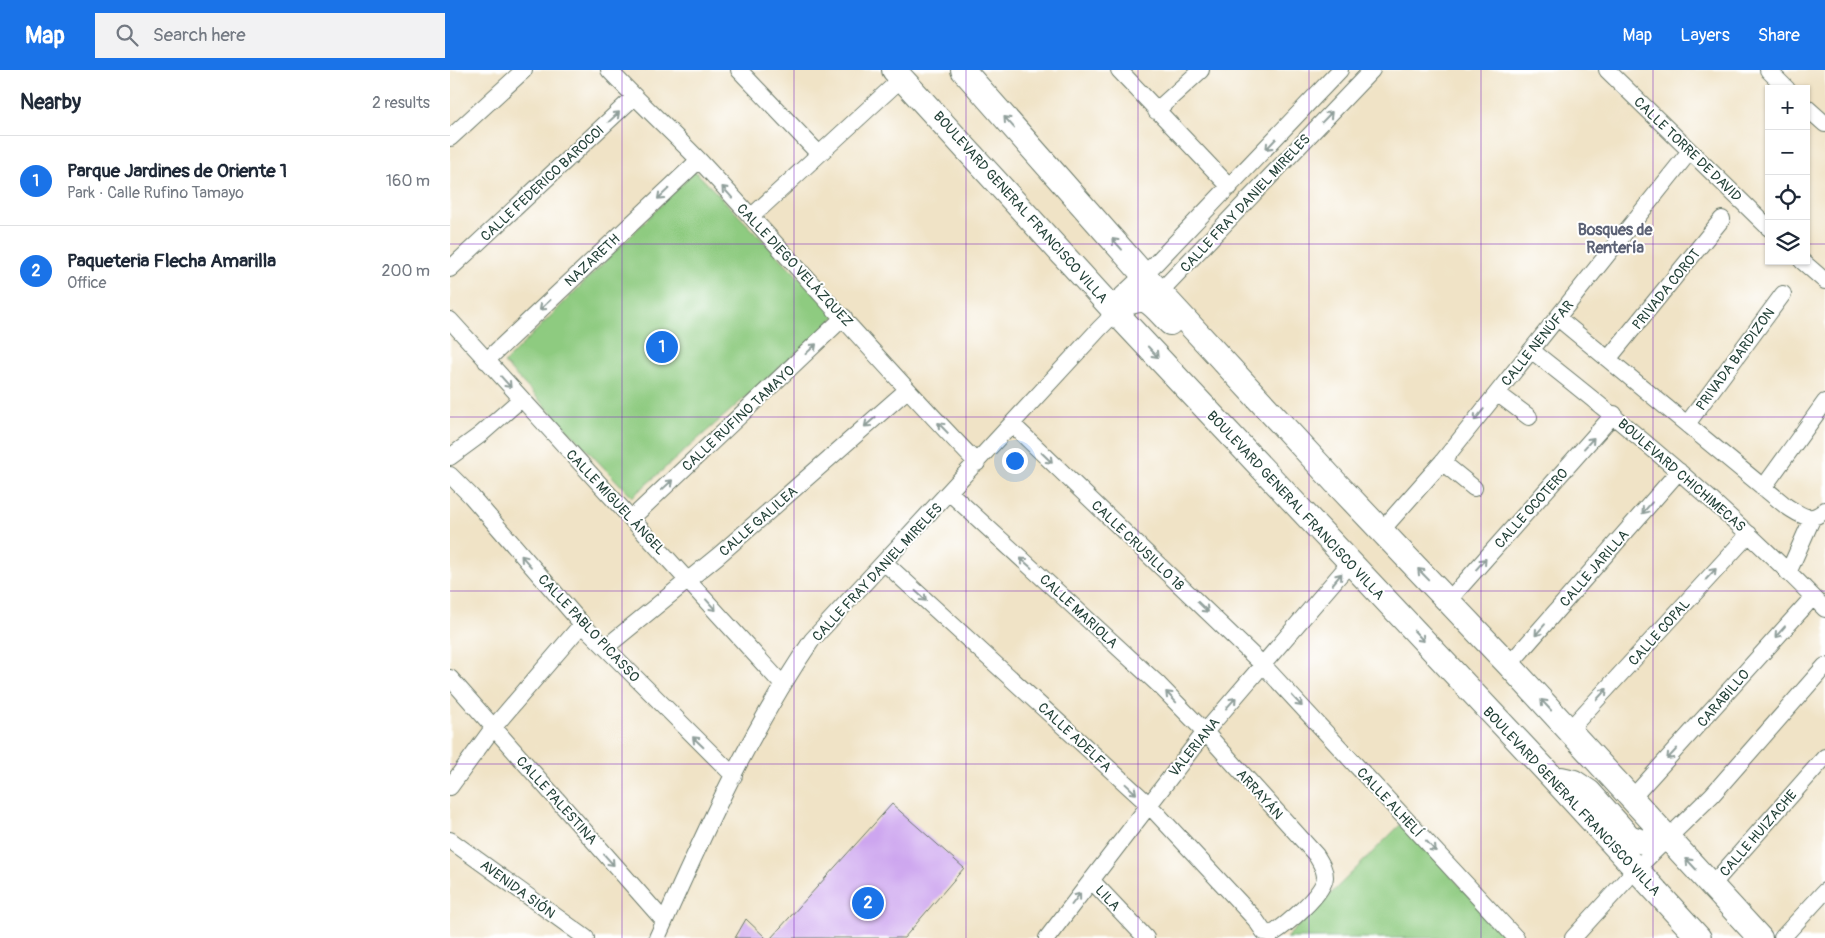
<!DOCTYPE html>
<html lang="en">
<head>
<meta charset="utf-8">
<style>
	:root { --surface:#fff; --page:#f2f2f3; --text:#1f2937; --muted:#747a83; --line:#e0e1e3; --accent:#1a73e8 }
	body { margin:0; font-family:Pangolin,sans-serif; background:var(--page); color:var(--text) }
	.controls { position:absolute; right:15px; top:15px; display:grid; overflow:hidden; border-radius:0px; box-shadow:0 1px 4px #0004 }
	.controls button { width:45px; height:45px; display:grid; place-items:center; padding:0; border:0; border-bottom:1px solid var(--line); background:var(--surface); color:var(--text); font:25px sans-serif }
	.you { position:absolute; left:564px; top:390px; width:18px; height:18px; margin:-12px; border:4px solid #fff; border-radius:50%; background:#1a73e8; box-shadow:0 0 0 8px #1a73e833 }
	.badge { display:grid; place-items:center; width:32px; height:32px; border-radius:50%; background:var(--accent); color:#fff; font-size:16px; font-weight:700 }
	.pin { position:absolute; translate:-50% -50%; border:2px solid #fff; box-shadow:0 1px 5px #0006 }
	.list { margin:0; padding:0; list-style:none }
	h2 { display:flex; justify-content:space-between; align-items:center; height:65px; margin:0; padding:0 20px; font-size:21px }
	h2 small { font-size:16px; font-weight:400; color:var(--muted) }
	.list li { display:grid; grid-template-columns:32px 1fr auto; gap:15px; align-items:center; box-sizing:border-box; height:90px; padding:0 20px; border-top:1px solid var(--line) }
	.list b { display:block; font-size:19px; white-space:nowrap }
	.list p { margin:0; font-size:16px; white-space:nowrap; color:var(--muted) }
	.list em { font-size:16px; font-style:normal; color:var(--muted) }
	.icon { flex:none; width:28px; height:28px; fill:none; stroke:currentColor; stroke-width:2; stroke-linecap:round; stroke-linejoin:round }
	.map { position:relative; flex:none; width:1375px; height:868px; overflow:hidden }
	header { display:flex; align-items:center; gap:30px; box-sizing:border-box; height:70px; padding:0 25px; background:var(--accent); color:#fff }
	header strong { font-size:24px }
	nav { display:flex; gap:28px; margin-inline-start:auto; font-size:18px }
	.search { width:350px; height:45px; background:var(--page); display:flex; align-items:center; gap:12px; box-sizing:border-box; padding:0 18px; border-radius:0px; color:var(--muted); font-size:19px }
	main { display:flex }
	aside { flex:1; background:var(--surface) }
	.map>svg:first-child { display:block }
</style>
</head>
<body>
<header>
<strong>Map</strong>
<div class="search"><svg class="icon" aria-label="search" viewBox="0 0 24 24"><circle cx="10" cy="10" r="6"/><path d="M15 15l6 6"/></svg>Search here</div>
<nav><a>Map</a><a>Layers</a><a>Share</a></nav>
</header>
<main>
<aside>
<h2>Nearby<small>2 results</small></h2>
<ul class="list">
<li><span class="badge">1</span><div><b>Parque Jardines de Oriente 1</b><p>Park · Calle Rufino Tamayo</p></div><em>160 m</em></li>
<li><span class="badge">2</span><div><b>Paqueteria Flecha Amarilla</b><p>Office</p></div><em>200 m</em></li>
</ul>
</aside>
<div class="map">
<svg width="1375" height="868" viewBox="0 0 1375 868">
	<rect width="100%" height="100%" fill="#fff"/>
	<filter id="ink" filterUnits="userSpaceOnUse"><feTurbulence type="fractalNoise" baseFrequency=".02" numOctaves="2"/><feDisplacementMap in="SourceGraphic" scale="10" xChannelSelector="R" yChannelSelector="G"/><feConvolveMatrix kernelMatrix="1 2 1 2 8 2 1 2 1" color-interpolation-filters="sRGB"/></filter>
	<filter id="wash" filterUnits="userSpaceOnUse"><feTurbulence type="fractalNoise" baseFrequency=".0096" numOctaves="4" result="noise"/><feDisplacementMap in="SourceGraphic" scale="20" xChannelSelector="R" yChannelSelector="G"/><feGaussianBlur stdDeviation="1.12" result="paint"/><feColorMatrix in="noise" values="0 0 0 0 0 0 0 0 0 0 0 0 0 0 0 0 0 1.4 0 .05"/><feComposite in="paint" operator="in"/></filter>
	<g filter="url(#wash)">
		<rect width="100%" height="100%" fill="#f0e3c6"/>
		<path fill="#8ecb80" stroke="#56845a" d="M245 101 386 245 372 260 182 427 54 293Z
			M952 753 1058 868H836Z"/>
		<g id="blocks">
			<path fill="#cda6ef" d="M442 734 514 798 454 868H321Z
				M296 849 316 868H285Z"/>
		</g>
	</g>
	<g filter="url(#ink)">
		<use href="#blocks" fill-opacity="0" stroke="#687767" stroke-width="1"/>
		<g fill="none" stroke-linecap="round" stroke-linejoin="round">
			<defs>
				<path id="street" d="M159 0C188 31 220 60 250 91 343 191 432 295 527 393
					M289 0 369 84
					M669 0 780 117
					M1157 0 1319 158
					M1318 0 1337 19
					M1356 37 1375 54
					M706 41 751 0
					M0 68 74 0
					M301 147 452 8
					M1352 191 1375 211
					M0 199 184 27
					M704 228 922 0
					M1108 248 1336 436C1351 445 1360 454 1375 440
					M0 250 332 614
					M1081 280C1184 361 1284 445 1375 539
					M1159 288 1272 149
					M36 291 249 90
					M1047 323 1079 347
					M562 354 814 596 1066 868
					M1237 354 1333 224
					M0 387 30 365 71 329
					M992 392 1024 418
					M0 405 21 426 132 554 284 706
					M1313 418 1375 332
					M182 448 394 247
					M931 461 992 392 1240 81
					M435 493 698 734 805 849 814 862 822 864C836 855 874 824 875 807 875 799 870 792 866 785L755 662 709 615 500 423
					M1338 503 1362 449
					M998 531 1164 344
					M156 577 269 485 457 320
					M1059 595 1229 401
					M0 608 214 851
					M1119 660 1299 464
					M0 717 43 658 132 554
					M1182 728 1363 527
					M0 770 136 868
					M641 810 696 868
					M1261 816 1375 687
					M207 868C253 766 298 663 362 570L649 259 657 251 668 229 706 193 890 0
					M597 868 755 662 900 493
					M1123 868 1186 799 1262 725 1375 596
					M1332 868 1375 821"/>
				<path id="secondary" d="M444 0 669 246 1102 707 1249 868
					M513 0 693 204 885 412 1059 595 1310 868
					M662 238C699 226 693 225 720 253
					M1111 709 1124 712 1139 722 1179 767 1193 772 1218 770"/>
			</defs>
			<use href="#street" stroke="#687767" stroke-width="18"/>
			<use href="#secondary" stroke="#687767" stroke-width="26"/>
			<use href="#street" stroke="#fff" stroke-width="16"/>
			<use href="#secondary" stroke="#fff" stroke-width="24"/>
		</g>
		<defs><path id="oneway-shaft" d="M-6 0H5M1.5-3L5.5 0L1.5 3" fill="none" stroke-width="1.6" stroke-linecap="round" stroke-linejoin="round" transform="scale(1.25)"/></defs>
		<g stroke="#8f9e9a">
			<use href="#oneway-shaft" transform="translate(164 47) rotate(-43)"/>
			<use href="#oneway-shaft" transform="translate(877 47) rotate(-46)"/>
			<use href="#oneway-shaft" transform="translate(559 52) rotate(-132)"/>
			<use href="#oneway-shaft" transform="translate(821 74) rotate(133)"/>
			<use href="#oneway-shaft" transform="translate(277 122) rotate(-132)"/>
			<use href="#oneway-shaft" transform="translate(213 124) rotate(137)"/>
			<use href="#oneway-shaft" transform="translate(667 174) rotate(-132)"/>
			<use href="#oneway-shaft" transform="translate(95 235) rotate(137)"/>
			<use href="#oneway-shaft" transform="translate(361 279) rotate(-43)"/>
			<use href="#oneway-shaft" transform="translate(703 282) rotate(47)"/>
			<use href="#oneway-shaft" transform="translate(56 312) rotate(48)"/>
			<use href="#oneway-shaft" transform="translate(1029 345) rotate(129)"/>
			<use href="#oneway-shaft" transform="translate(420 352) rotate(139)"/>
			<use href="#oneway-shaft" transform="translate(493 358) rotate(-134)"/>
			<use href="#oneway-shaft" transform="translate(1139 373) rotate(-48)"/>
			<use href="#oneway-shaft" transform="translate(597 388) rotate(44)"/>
			<use href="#oneway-shaft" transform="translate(217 415) rotate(-43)"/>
			<use href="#oneway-shaft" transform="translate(1197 438) rotate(131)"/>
			<use href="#oneway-shaft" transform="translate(76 491) rotate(-131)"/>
			<use href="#oneway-shaft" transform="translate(576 493) rotate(-139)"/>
			<use href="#oneway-shaft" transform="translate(1031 494) rotate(-48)"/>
			<use href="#oneway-shaft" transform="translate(973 504) rotate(-134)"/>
			<use href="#oneway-shaft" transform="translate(1261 504) rotate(-47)"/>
			<use href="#oneway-shaft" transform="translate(887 509) rotate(-50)"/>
			<use href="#oneway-shaft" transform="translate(471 526) rotate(43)"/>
			<use href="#oneway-shaft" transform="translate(261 535) rotate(48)"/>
			<use href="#oneway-shaft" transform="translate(753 537) rotate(44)"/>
			<use href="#oneway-shaft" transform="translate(1090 560) rotate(131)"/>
			<use href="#oneway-shaft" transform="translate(1330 562) rotate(131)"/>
			<use href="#oneway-shaft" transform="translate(969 566) rotate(47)"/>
			<use href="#oneway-shaft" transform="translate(1152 624) rotate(-47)"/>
			<use href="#oneway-shaft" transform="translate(721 627) rotate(-134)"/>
			<use href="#oneway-shaft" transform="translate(847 631) rotate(47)"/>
			<use href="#oneway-shaft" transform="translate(781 633) rotate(-48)"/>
			<use href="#oneway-shaft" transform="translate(1096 635) rotate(-133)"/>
			<use href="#oneway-shaft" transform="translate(248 672) rotate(-136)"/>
			<use href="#oneway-shaft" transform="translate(1222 684) rotate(133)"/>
			<use href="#oneway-shaft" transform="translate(681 719) rotate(43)"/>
			<use href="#oneway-shaft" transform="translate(981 776) rotate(47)"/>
			<use href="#oneway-shaft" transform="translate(159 790) rotate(48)"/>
			<use href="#oneway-shaft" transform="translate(1241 794) rotate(-133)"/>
			<use href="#oneway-shaft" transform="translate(626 829) rotate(-53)"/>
		</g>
	</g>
	<path fill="none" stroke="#7b2cbf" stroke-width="1" stroke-opacity="0.55" d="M172 0V868M344 0V868M516 0V868M688 0V868M859 0V868M1031 0V868M1203 0V868M0 174H1319M1356 174H1375M0 347H1375M0 521H1375M0 694H1375"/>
	<g text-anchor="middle" stroke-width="4" stroke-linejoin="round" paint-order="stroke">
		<g font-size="14" fill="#1f3d34" stroke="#fff">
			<text transform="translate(1238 79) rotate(44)" y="5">CALLE TORRE DE DAVID</text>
			<text transform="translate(92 113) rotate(-43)" y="5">CALLE FEDERICO BAROCOI</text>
			<text transform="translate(795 133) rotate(-47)" y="5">CALLE FRAY DANIEL MIRELES</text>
			<text transform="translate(571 137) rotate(48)" y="5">BOULEVARD GENERAL FRANCISCO VILLA</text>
			<text transform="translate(142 190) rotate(-43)" y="5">NAZARETH</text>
			<text transform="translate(345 195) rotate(47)" y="5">CALLE DIEGO VELÁZQUEZ</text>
			<text transform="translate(1216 219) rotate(-51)" y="5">PRIVADA COROT</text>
			<text transform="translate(1087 273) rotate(-51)" y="5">CALLE NENÚFAR</text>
			<text transform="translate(1285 289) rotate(-54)" y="5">PRIVADA BARDIZON</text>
			<text transform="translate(288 348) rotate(-43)" y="5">CALLE RUFINO TAMAYO</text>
			<text transform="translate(1232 405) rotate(41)" y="5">BOULEVARD CHICHIMECAS</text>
			<text transform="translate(166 432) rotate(47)" y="5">CALLE MIGUEL ÁNGEL</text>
			<text transform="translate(846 435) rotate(47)" y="5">BOULEVARD GENERAL FRANCISCO VILLA</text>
			<text transform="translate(1081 438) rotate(-48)" y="5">CALLE OCOTERO</text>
			<text transform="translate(308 451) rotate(-41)" y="5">CALLE GALILEA</text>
			<text transform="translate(688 475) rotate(44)" y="5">CALLE CRUSILLO 18</text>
			<text transform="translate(1144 498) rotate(-49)" y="5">CALLE JARILLA</text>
			<text transform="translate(427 502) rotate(-47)" y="5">CALLE FRAY DANIEL MIRELES</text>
			<text transform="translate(629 541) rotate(43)" y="5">CALLE MARIOLA</text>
			<text transform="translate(139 558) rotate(47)" y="5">CALLE PABLO PICASSO</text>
			<text transform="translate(1209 562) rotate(-48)" y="5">CALLE COPAL</text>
			<text transform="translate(1273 628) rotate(-49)" y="5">CARABILLO</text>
			<text transform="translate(625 667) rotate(43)" y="5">CALLE ADELFA</text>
			<text transform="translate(744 677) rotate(-51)" y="5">VALERIANA</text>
			<text transform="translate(810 724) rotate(48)" y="5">ARRAYÁN</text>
			<text transform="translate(107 730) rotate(48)" y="5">CALLE PALESTINA</text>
			<text transform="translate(1122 731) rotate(47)" y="5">BOULEVARD GENERAL FRANCISCO VILLA</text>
			<text transform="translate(940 732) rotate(47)" y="5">CALLE ALHELÍ</text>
			<text transform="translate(1308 763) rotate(-49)" y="5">CALLE HUIZACHE</text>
			<text transform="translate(68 819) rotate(36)" y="5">AVENIDA SIÓN</text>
			<text transform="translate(658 828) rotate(47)" y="5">LILA</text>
		</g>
		<g font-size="16" font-weight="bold" fill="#5c6275" stroke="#fff">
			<text x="1165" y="165">Bosques de<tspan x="1165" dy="18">Rentería</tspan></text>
		</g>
	</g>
</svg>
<div class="controls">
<button>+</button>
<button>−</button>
<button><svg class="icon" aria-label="locate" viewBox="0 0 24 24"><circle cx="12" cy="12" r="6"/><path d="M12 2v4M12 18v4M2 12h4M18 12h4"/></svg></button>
<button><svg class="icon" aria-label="layers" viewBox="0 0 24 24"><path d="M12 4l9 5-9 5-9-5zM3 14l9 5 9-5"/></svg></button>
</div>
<div class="you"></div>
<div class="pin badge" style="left:212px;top:277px">1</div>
<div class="pin badge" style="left:418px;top:833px">2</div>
</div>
</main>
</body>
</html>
